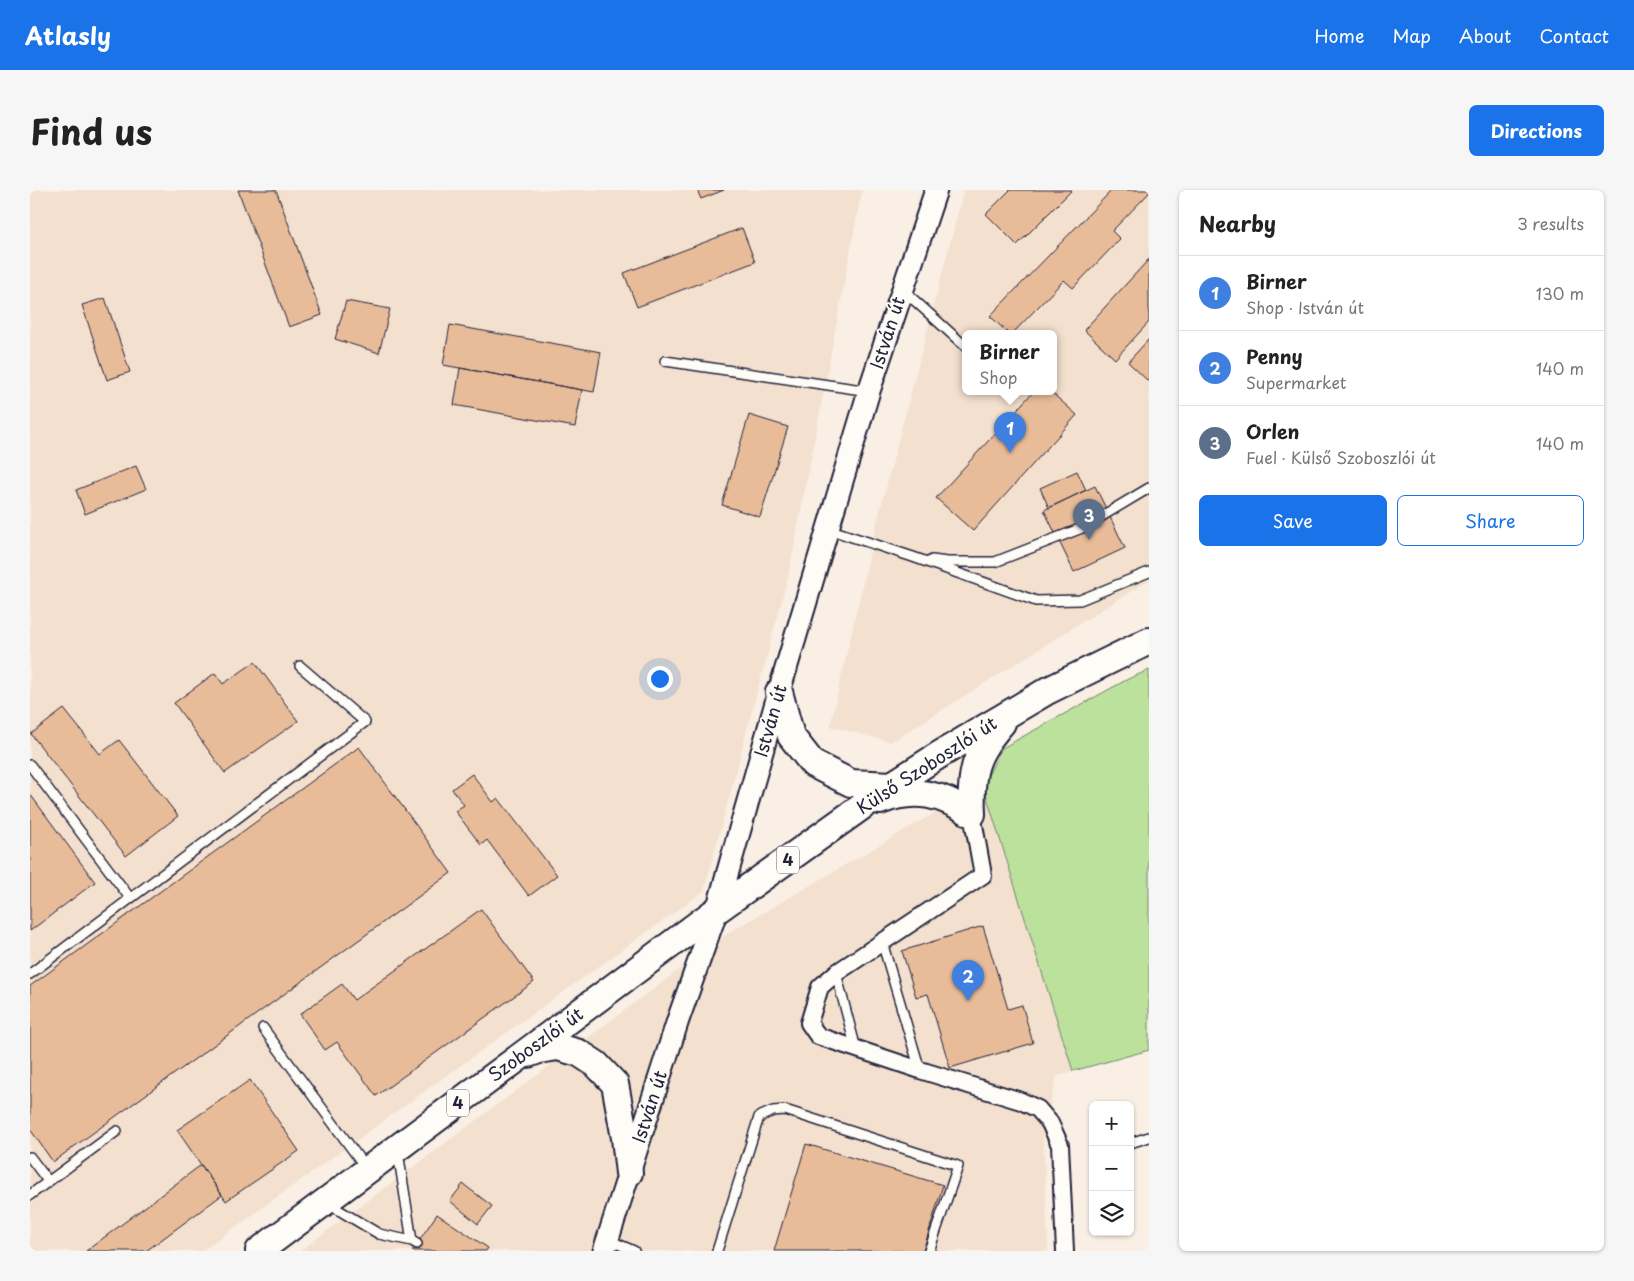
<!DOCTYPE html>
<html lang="en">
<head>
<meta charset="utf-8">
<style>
	:root { --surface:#fff; --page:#f6f6f6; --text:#222; --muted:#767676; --line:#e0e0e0; --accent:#1a73e8 }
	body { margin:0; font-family:"Playpen Sans",sans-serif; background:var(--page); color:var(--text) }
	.controls { position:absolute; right:15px; bottom:15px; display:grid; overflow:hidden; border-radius:8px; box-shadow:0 1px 4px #0004 }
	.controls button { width:45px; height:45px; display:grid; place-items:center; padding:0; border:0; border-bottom:1px solid var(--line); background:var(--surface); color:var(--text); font:25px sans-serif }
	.you { position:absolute; left:629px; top:488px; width:18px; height:18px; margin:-12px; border:4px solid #fff; border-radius:50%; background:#1a73e8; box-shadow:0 0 0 8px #1a73e833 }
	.badge { display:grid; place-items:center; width:32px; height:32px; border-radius:50%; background:var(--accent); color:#fff; font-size:16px; font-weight:700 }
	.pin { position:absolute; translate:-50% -41px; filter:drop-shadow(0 1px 2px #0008) }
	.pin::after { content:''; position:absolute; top:26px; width:18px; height:15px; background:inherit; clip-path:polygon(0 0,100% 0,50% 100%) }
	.popup { position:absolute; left:932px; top:140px; width:95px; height:65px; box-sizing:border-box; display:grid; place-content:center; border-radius:8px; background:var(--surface); filter:drop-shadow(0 1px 4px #0005); font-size:16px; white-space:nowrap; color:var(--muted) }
	.popup b { font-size:19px; color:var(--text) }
	.popup::after { content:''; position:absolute; left:50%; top:100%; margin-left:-10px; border:10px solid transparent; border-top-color:var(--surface) }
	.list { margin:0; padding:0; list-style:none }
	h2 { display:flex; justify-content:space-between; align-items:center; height:65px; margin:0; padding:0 20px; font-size:21px }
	h2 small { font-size:16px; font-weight:400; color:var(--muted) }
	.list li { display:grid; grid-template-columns:32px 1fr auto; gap:15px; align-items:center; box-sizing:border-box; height:75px; padding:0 20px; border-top:1px solid var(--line) }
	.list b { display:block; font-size:19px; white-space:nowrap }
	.list p { margin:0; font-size:16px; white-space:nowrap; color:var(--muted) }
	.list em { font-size:16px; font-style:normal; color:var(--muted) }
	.actions { display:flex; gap:10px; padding:15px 20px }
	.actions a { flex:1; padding:11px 0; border:1px solid var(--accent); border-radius:8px; text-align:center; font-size:18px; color:var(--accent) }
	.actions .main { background:var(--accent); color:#fff }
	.icon { flex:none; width:28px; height:28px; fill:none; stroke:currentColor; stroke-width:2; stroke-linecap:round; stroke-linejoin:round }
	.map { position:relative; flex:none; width:1119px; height:1061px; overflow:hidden; border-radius:8px }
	header { display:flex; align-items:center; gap:30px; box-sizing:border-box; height:70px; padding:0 25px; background:var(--accent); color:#fff }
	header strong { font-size:24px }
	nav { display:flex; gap:28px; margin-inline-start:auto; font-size:18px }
	.intro { display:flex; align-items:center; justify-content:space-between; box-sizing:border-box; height:120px; padding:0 30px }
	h1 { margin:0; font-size:35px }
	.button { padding:12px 22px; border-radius:8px; background:var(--accent); color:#fff; font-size:18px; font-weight:700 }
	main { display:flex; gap:30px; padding:0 30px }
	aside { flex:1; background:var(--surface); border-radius:8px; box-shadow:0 1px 4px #0004 }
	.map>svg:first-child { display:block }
</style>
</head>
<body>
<header>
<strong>Atlasly</strong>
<nav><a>Home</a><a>Map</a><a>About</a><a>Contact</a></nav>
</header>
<div class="intro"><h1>Find us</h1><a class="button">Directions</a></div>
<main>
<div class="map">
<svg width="1119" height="1061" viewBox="0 0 1119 1061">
	<rect width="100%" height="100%" fill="#f9efe4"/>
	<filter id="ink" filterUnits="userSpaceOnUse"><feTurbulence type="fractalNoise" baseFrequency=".02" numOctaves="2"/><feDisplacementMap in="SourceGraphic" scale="10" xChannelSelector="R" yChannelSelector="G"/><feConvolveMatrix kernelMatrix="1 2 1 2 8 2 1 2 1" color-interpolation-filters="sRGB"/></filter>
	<g filter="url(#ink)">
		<path fill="#f4e0ce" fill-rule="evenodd" d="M0 0H832L759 383 674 701 172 1061H0Z
			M934 0H1119V390L861 552 800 536 849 324ZM936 144H1024V202H936Z
			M953 595 1043 881 1027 886 1013 944 1018 1061H270L703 740Z"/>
		<path fill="#bce19c" stroke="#6f826c" d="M1119 480V860L1043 881 953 595 972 558 1098 489Z"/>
		<path fill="#e9bc99" stroke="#22223b" d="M208 0H246L292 125 259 137Z
			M667 0H694L671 9Z
			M980 0H1042L987 55 956 24Z
			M1082 0H1119V3L1082 41 1090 49 1043 98 1034 90 982 144H979L960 126Z
			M712 38 725 72 607 117 594 83Z
			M1119 69V132L1085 169 1054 140Z
			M75 108 100 182 77 190 52 115Z
			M316 111 360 119 349 163 305 149Z
			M420 135 571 162 564 202 413 175Z
			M1119 149V192L1098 172Z
			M430 178 552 200 545 237 424 215Z
			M1003 202H1021L1047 225 943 341 906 308Z
			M719 225 758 237 730 327 692 315Z
			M106 276 116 299 55 324 46 300Z
			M1047 281 1056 300 1019 318 1010 298Z
			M1065 296 1095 358 1044 382 1014 320Z
			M225 472 268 531 195 583 144 513 185 483 193 494Z
			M34 519 70 564 89 550 148 626 96 666 1 544Z
			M329 557 421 683 23 972 0 939V796Z
			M442 584 463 612 468 608 527 685 499 706 457 650 451 655 425 621 434 615 422 599Z
			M0 604 65 692 0 741Z
			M451 719 504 792 346 906 307 852 295 860 270 824 312 794 324 810Z
			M953 736 978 819 992 815 1003 853 920 878 898 804 886 807 872 761Z
			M220 890 269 961 196 1011 147 940Z
			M776 954 913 995 893 1061H744Z
			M171 975 192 1005 116 1061H56Z
			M433 994 462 1016 448 1034 420 1011Z
			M407 1024 458 1058 456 1061H382Z"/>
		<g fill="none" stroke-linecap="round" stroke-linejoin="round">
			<defs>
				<path id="service" d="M873 100 936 157
					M635 171 839 201
					M798 339 883 367 1006 411 1050 410 1119 382
					M902 370 917 372H965L1052 338 1119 298
					M0 575 100 708
					M852 752 890 880
					M806 783 826 859
					M0 784 335 532 270 476
					M233 838 336 978
					M1100 953 1119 947
					M368 962 382 1051
					M0 967 18 991
					M0 1005 87 941
					M297 1013 349 1044 382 1051 387 1054
					M579 1050 604 1061
					M687 1061 729 927 743 921 755 920 928 976 899 1061"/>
				<path id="minor" d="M942 624 953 685 806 783 790 797 779 833 788 846 890 880 991 911 1008 919 1020 933 1030 955 1035 1061"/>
				<path id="tertiary" d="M574 1061 648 830 687 720 749 502 839 201 906 0"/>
				<path id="primary" d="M749 502 761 546 783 574 821 593 862 595
					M850 611C885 597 912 604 942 624
					M942 624C940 582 944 565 972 533
					M498 864 509 860 528 857 549 863 566 874 585 894 595 948 599 983
					M229 1061 687 720 862 595 909 565 1017 501 1119 451"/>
			</defs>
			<use href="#service" stroke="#22223b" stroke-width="12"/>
			<use href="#minor" stroke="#22223b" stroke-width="20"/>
			<use href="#tertiary" stroke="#22223b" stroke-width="25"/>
			<use href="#primary" stroke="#22223b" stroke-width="30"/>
			<use href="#service" stroke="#fdfcf7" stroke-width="9"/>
			<use href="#minor" stroke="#fdfcf7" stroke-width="16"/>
			<use href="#tertiary" stroke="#fdfcf7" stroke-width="21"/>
			<use href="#primary" stroke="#fdfcf7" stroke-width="26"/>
		</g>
	</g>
	<g text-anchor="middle" stroke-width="4" stroke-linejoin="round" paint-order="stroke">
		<g fill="#fdfcf7" stroke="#646373" stroke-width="1">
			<rect x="747" y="656.5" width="22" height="27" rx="4"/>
			<rect x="417" y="899.5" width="22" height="27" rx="4"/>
		</g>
		<g font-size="16" font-weight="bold" fill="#22223b">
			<text x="758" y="676">4</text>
			<text x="428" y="919">4</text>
		</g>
		<g font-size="18" fill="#22223b" stroke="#fdfcf7">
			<text transform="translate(858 143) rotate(-72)" y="6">István út</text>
			<text transform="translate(741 531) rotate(-74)" y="6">István út</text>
			<text transform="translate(897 576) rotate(-33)" y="6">Külső Szoboszlói út</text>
			<text transform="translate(506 855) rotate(-36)" y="6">Szoboszlói út</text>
			<text transform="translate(620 917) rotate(-72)" y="6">István út</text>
		</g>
	</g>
</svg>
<div class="controls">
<button>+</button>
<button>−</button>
<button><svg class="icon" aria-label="layers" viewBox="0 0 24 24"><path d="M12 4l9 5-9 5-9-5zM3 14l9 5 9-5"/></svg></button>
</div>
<div class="you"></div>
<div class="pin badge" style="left:980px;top:263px;background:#3f7fe0">1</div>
<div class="popup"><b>Birner</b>Shop</div>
<div class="pin badge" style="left:938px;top:811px;background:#3f7fe0">2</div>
<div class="pin badge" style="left:1059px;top:350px;background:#5c6f8a">3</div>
</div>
<aside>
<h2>Nearby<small>3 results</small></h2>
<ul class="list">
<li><span class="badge" style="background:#3f7fe0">1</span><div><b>Birner</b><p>Shop · István út</p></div><em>130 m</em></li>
<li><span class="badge" style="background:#3f7fe0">2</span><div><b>Penny</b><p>Supermarket</p></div><em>140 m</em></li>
<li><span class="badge" style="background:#5c6f8a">3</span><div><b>Orlen</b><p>Fuel · Külső Szoboszlói út</p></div><em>140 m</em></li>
</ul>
<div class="actions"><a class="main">Save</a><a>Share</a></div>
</aside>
</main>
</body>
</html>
